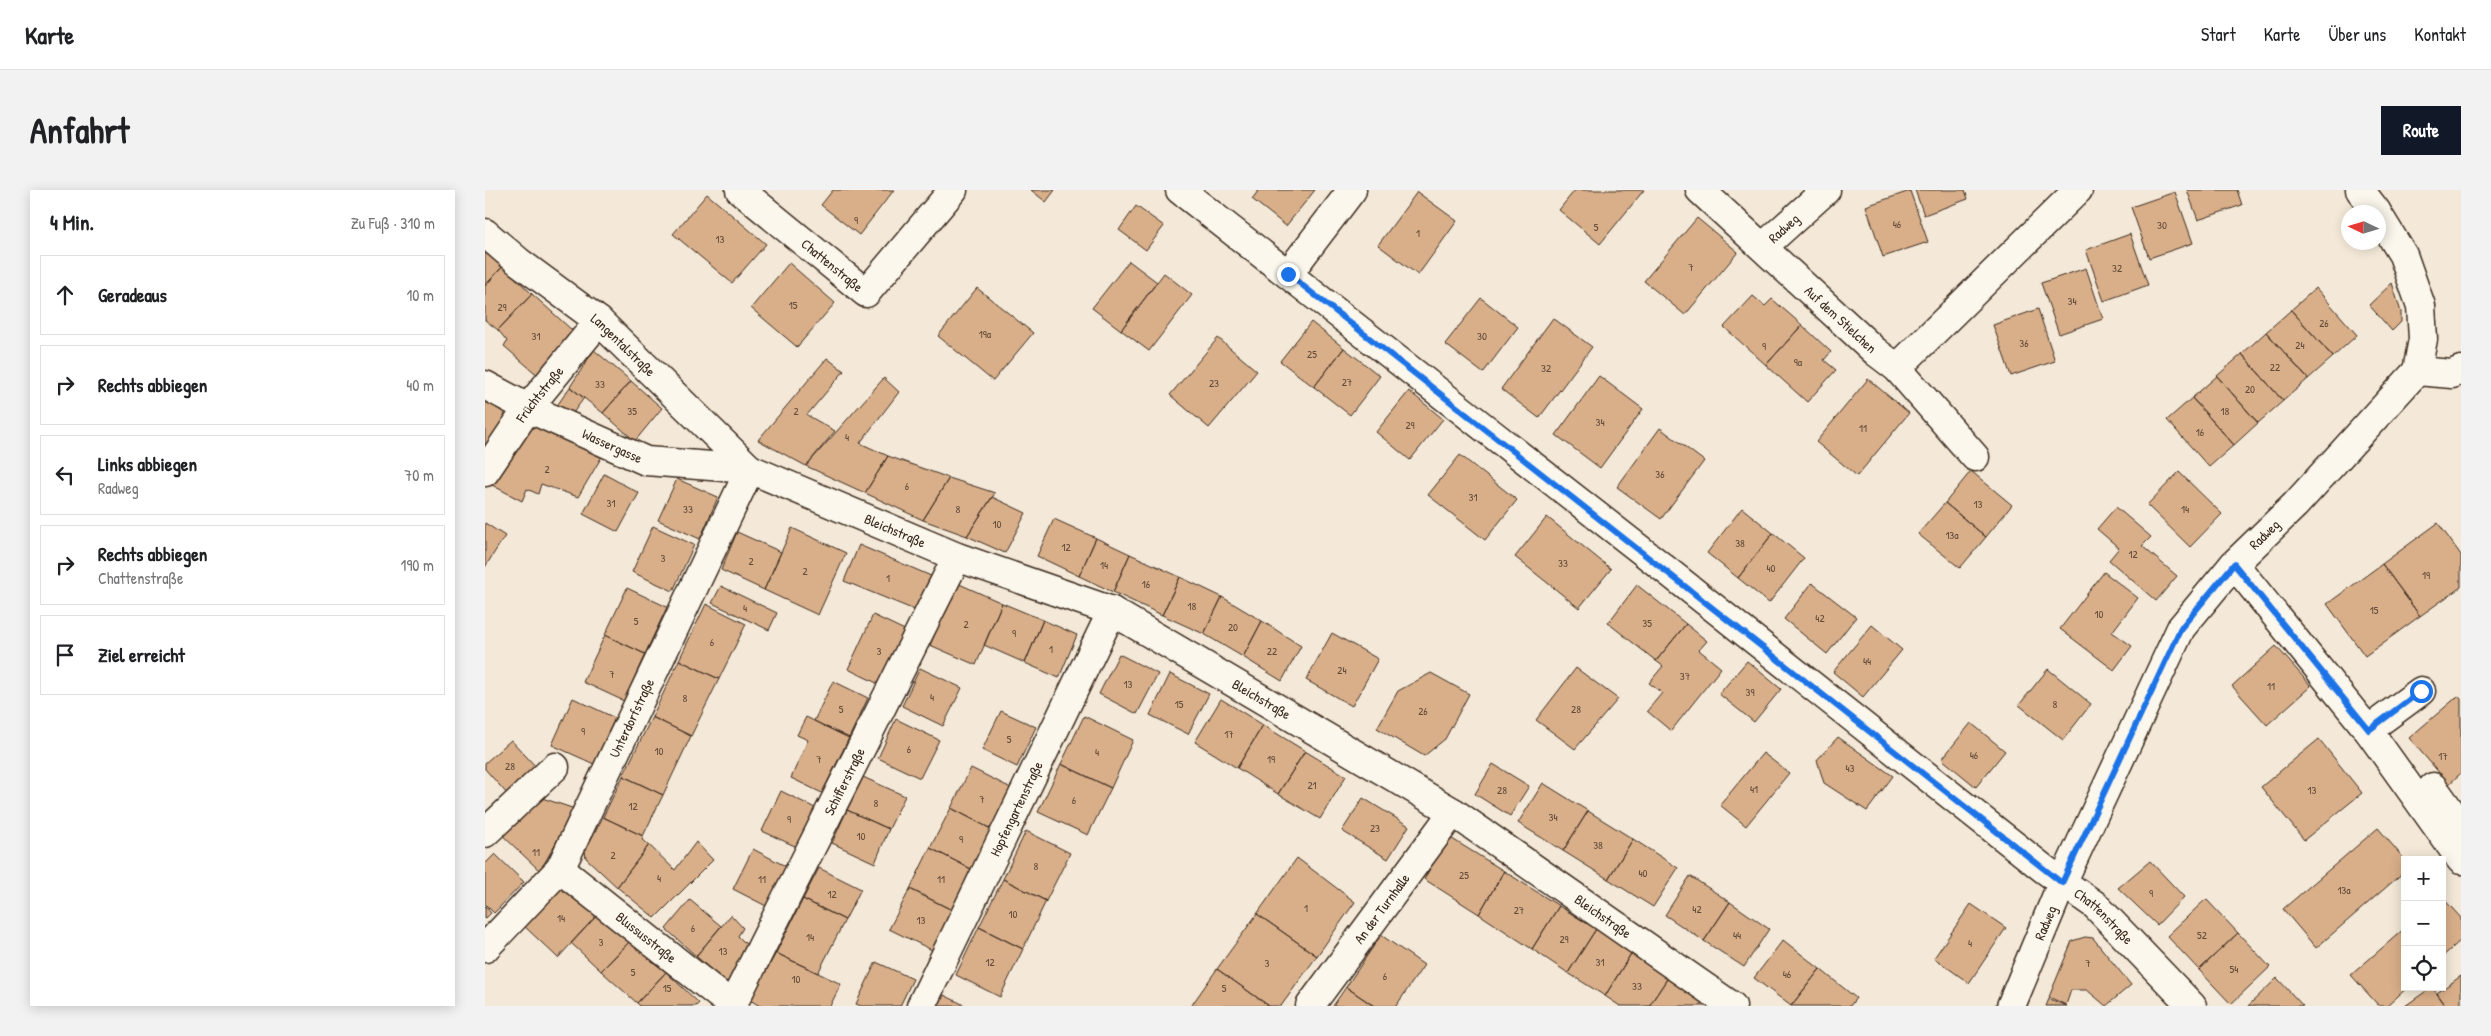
<!DOCTYPE html>
<html lang="de">
<head>
<meta charset="utf-8">
<style>
	:root { --surface:#fff; --page:#f2f2f2; --text:#202124; --muted:#757577; --line:#e0e0e0; --accent:#111827 }
	body { margin:0; font-family:"Patrick Hand",sans-serif; background:var(--page); color:var(--text) }
	.controls { position:absolute; right:15px; bottom:15px; display:grid; overflow:hidden; border-radius:0px; box-shadow:0 2px 12px #0003 }
	.controls button { width:45px; height:45px; display:grid; place-items:center; padding:0; border:0; border-bottom:1px solid var(--line); background:var(--surface); color:var(--text); font:25px sans-serif }
	.compass { position:absolute; left:1856px; top:15px; width:45px; height:45px; border-radius:50%; background:var(--surface); box-shadow:0 2px 12px #0003; rotate:274deg }
	.stop { position:absolute; width:15px; height:15px; margin:-11px; border:4px solid #1a73e8; border-radius:50%; background:#fff }
	.stop.end { background:#1a73e8; border-color:#fff; box-shadow:0 1px 5px #0008 }
	.list { margin:0; padding:0; list-style:none }
	h2 { display:flex; justify-content:space-between; align-items:center; height:65px; margin:0; padding:0 20px; font-size:21px }
	h2 small { font-size:16px; font-weight:400; color:var(--muted) }
	.list li { display:grid; grid-template-columns:32px 1fr auto; gap:15px; align-items:center; box-sizing:border-box; height:80px; margin:0 10px 10px; padding:0 10px; border:1px solid var(--line); border-radius:0px }
	.list b { display:block; font-size:19px; white-space:nowrap }
	.list p { margin:0; font-size:16px; white-space:nowrap; color:var(--muted) }
	.list em { font-size:16px; font-style:normal; color:var(--muted) }
	.icon { flex:none; width:28px; height:28px; fill:none; stroke:currentColor; stroke-width:2; stroke-linecap:round; stroke-linejoin:round }
	.map { position:relative; flex:none; width:1976px; height:816px; overflow:hidden; border-radius:0px }
	header { display:flex; align-items:center; gap:30px; box-sizing:border-box; height:70px; padding:0 25px; background:var(--surface); border-bottom:1px solid var(--line) }
	header strong { font-size:24px }
	nav { display:flex; gap:28px; margin-inline-start:auto; font-size:18px }
	.intro { display:flex; align-items:center; justify-content:space-between; box-sizing:border-box; height:120px; padding:0 30px }
	h1 { margin:0; font-size:35px }
	.button { padding:12px 22px; border-radius:0px; background:var(--accent); color:#fff; font-size:18px; font-weight:700 }
	main { display:flex; gap:30px; padding:0 30px }
	aside { flex:1; background:var(--surface); border-radius:0px; box-shadow:0 2px 12px #0003 }
	.map>svg:first-child { display:block }
</style>
</head>
<body>
<header>
<strong>Karte</strong>
<nav><a>Start</a><a>Karte</a><a>Über uns</a><a>Kontakt</a></nav>
</header>
<div class="intro"><h1>Anfahrt</h1><a class="button">Route</a></div>
<main>
<aside>
<h2>4 Min.<small>Zu Fuß · 310 m</small></h2>
<ul class="list">
<li><svg class="icon" aria-label="ahead" viewBox="0 0 24 24"><path d="M12 20V5M6 11l6-6 6 6"/></svg><div><b>Geradeaus</b></div><em>10 m</em></li>
<li><svg class="icon" aria-label="right" viewBox="0 0 24 24"><path d="M7 20v-9h11M14 6l5 5-5 5"/></svg><div><b>Rechts abbiegen</b></div><em>40 m</em></li>
<li><svg class="icon" aria-label="left" viewBox="0 0 24 24"><path d="M17 20v-9H6M10 6l-5 5 5 5"/></svg><div><b>Links abbiegen</b><p>Radweg</p></div><em>70 m</em></li>
<li><svg class="icon" aria-label="right" viewBox="0 0 24 24"><path d="M7 20v-9h11M14 6l5 5-5 5"/></svg><div><b>Rechts abbiegen</b><p>Chattenstraße</p></div><em>190 m</em></li>
<li><svg class="icon" aria-label="arrive" viewBox="0 0 24 24"><path d="M6 21V4h12l-3 4 3 4H6"/></svg><div><b>Ziel erreicht</b></div></li>
</ul>
</aside>
<div class="map">
<svg width="1976" height="816" viewBox="0 0 1976 816">
	<rect width="100%" height="100%" fill="#f4e9d8"/>
	<filter id="ink" filterUnits="userSpaceOnUse"><feTurbulence type="fractalNoise" baseFrequency=".02" numOctaves="2"/><feDisplacementMap in="SourceGraphic" scale="10" xChannelSelector="R" yChannelSelector="G"/><feConvolveMatrix kernelMatrix="1 2 1 2 8 2 1 2 1" color-interpolation-filters="sRGB"/></filter>
	<g filter="url(#ink)">
		<path fill="#d9af8a" stroke="#3b2a1e" d="M348 0H409L374 45 336 15Z
			M546 0H570L561 12Z
			M774 0H830L801 36 767 9Z
			M1090 0H1159L1115 54 1074 20Z
			M1430 0H1480L1483 9 1439 25Z
			M1702 0H1752L1757 15 1713 30Z
			M1425 1 1443 52 1398 67 1381 16Z
			M932 2 972 31 933 85 893 55Z
			M1690 2 1708 53 1664 68 1646 17Z
			M222 4 281 54 247 93 188 44Z
			M651 16 679 36 661 60 634 40Z
			M1212 28 1253 62 1200 125 1159 91Z
			M1645 44 1663 95 1619 111 1601 60Z
			M0 60 18 76 0 96Z
			M644 71 672 92 636 140 607 118Z
			M304 73 350 113 312 157 266 118Z
			M18 76 47 104 13 140 0 130V96Z
			M1601 78 1618 129 1574 144 1556 93Z
			M679 83 707 105 664 161 636 140Z
			M1907 93 1916 122V132L1907 141 1884 115Z
			M492 98 548 143 508 191 453 146Z
			M1831 98 1872 145 1848 167 1806 120Z
			M47 104 88 141 56 188 19 156 22 151 13 140Z
			M1268 106 1280 116 1287 109 1317 135 1281 175 1239 137Z
			M996 108 1033 137 998 183 960 154Z
			M1553 119 1570 171 1526 186 1508 135Z
			M1806 120 1848 167 1823 189 1781 142Z
			M1068 128 1107 157 1054 228 1016 199Z
			M826 132 859 158 829 197 795 171Z
			M1317 135 1346 162 1339 170 1351 180 1322 212 1281 175Z
			M1781 142 1823 189 1798 211 1757 164Z
			M733 148 772 181 724 238 685 205Z
			M859 158 895 186 865 225 829 197Z
			M109 160 146 191 118 223 85 197Z
			M1757 164 1798 211 1773 233 1732 186Z
			M342 168 359 181 322 225 350 241 321 276 273 250Z
			M1114 186 1158 219 1115 278 1071 245Z
			M1732 186 1773 233 1749 255 1707 208Z
			M399 188 414 202 375 253 403 266 380 303 321 276Z
			M1383 189 1424 223 1372 286 1331 252Z
			M146 191 177 218 150 251 118 223Z
			M85 197 99 208 85 227 71 217Z
			M924 201 958 229 925 270 891 242Z
			M1707 208 1749 255 1724 277 1682 230Z
			M0 210 19 223 20 230 0 263Z
			M45 234 119 263 93 307 56 294 53 304 42 299 37 311 5 294Z
			M1175 238 1219 271 1176 329 1132 297Z
			M975 265 1032 310 1000 350 943 305Z
			M403 266 464 288 438 330 380 303Z
			M1486 281 1527 315 1501 347 1460 313Z
			M1694 282 1737 324 1705 357 1662 315Z
			M119 284 154 303 133 342 98 324Z
			M464 288 510 303 482 346 438 330Z
			M192 289 233 307 215 349 173 330Z
			M507 307 541 323 520 363 482 346Z
			M1460 313 1501 347 1475 378 1433 344Z
			M1631 317 1666 347 1657 356 1692 386 1671 411 1624 370 1634 358 1612 339Z
			M1257 318 1288 343 1253 388 1222 363Z
			M1062 327 1126 379 1094 418 1030 367Z
			M569 329 611 348 594 386 552 366Z
			M0 333 20 346 0 377Z
			M1953 333 1976 365V397L1935 426 1897 374Z
			M168 336 209 355 188 401 147 382Z
			M307 338 361 363 333 425 279 400Z
			M252 342 296 362 279 400 236 380Z
			M1288 343 1319 368 1284 413 1253 388Z
			M611 348 645 364 628 402 594 386Z
			M374 355 446 386 432 421 359 391Z
			M645 364 695 387 677 425 628 402Z
			M1897 374 1935 426 1880 466 1842 414Z
			M1619 382 1653 408 1627 442 1647 456 1629 480 1575 439Z
			M695 387 737 407 719 444 677 425Z
			M472 393 517 413 491 475 445 455Z
			M1327 393 1371 427 1342 464 1299 429Z
			M1152 395 1201 434 1171 471 1123 433Z
			M236 396 292 423 284 440 227 413Z
			M142 398 182 417 160 464 120 445Z
			M737 407 777 431 758 467 719 444Z
			M517 413 558 430 540 473 499 455Z
			M221 414 261 434 234 489 194 470Z
			M388 425 426 443 400 497 363 479Z
			M558 430 592 445 574 488 540 473Z
			M777 431 816 456 797 491 758 467Z
			M1201 434 1222 451 1214 460 1236 478 1186 541 1162 521 1177 503 1164 493 1178 476 1171 471Z
			M1387 435 1417 460 1378 507 1348 482Z
			M847 443 893 469 867 516 821 490Z
			M120 445 160 464 139 511 98 492Z
			M1791 456 1826 496 1782 535 1747 496Z
			M634 464 673 484 652 524 614 504Z
			M194 470 234 489 206 546 167 527Z
			M1262 471 1296 499 1269 532 1234 504Z
			M435 478 477 498 458 536 417 516Z
			M1091 478 1133 509 1090 559 1051 530Z
			M1563 479 1606 514 1578 550 1534 515Z
			M946 483 984 504 960 549 939 566 892 538 913 501Z
			M685 484 724 504 703 544 665 525Z
			M348 491 383 508 364 548 329 531Z
			M1973 506 1976 509V583L1964 594 1924 548Z
			M88 508 130 528 109 574 67 555Z
			M736 509 778 535 752 578 710 552Z
			M516 521 551 537 532 577 497 560Z
			M599 526 648 550 626 598 576 574Z
			M167 527 206 546 178 605 138 586Z
			M321 527 364 548 337 603 306 588 323 550 312 545Z
			M411 529 454 550 435 588 393 568Z
			M1486 533 1520 561 1491 597 1457 569Z
			M778 535 820 561 793 604 752 578Z
			M1353 547 1408 586 1382 621 1339 593 1332 570Z
			M1834 549 1877 603 1819 650 1776 597Z
			M26 550 53 579 23 605 0 579V573Z
			M820 561 861 586 835 629 793 604Z
			M1278 563 1304 583 1261 636 1235 615Z
			M576 574 626 598 603 645 553 622Z
			M1008 574 1044 596 1025 626 990 604Z
			M486 578 528 599 508 640 466 618Z
			M138 586 178 605 158 646 118 627Z
			M378 587 420 606 404 639 362 620Z
			M1058 593 1103 621 1078 661 1033 633Z
			M296 601 330 618 312 657 277 641Z
			M51 606 90 619 55 681 15 643Z
			M878 608 924 636 903 669 857 641Z
			M466 618 508 640 488 680 445 658Z
			M362 620 404 639 390 673 347 653Z
			M1103 621 1148 649 1123 689 1078 661Z
			M118 627 158 646 157 649 164 655 132 697 101 668 100 661Z
			M1893 638 1920 670V681L1831 758 1798 719Z
			M541 641 585 663 561 711 518 689Z
			M964 647 1019 681 994 724 939 689Z
			M1148 649 1193 678 1168 717 1123 689Z
			M211 652 228 670 170 728 132 697 164 655 190 680Z
			M445 658 488 680 467 720 425 699Z
			M268 659 306 679 285 718 248 699Z
			M10 664 39 692 9 723 0 714V674Z
			M812 668 870 712 832 766 772 724Z
			M1665 671 1699 707 1672 735 1633 698Z
			M334 678 376 699 360 730 318 709Z
			M1019 681 1074 716 1047 759 994 724Z
			M1205 686 1245 712 1219 751 1180 725Z
			M80 689 115 722 73 768 37 734Z
			M518 689 561 711 538 759 494 737Z
			M425 699 467 720 447 760 404 739Z
			M1957 707 1976 728V750L1957 767Z
			M318 709 360 730 333 783 291 763Z
			M1721 709 1753 743 1714 780 1682 746Z
			M205 710 236 736 211 766 181 739Z
			M1245 712 1284 739 1259 777 1219 751Z
			M1486 714 1521 738 1484 793 1449 768Z
			M0 716 6 723 0 729Z
			M1074 716 1111 739 1083 783 1047 759Z
			M115 722 146 750 116 781 86 753Z
			M772 724 832 766 796 816H784L732 779Z
			M246 725 258 738 253 746 263 756 243 795 211 766Z
			M494 737 538 759 515 807 471 785Z
			M1920 738V797H1923L1902 816H1894L1866 785Z
			M1111 739 1147 762 1120 806 1083 783Z
			M1753 743 1785 777 1746 814 1714 780Z
			M896 745 939 775 911 816H889L861 797Z
			M1600 747 1608 748 1646 795 1621 816 1602 800H1586L1581 815 1564 807 1587 751Z
			M146 750 181 782 152 813 116 781Z
			M1298 750 1335 779 1306 816 1269 788Z
			M1147 762 1184 786 1164 816H1135L1120 806Z
			M291 763 356 794 345 816H275L265 810Z
			M391 772 428 789 415 816H376L371 814Z
			M732 779 784 816H706Z
			M1335 779 1371 808 1365 816H1306Z
			M181 782 214 813 211 816H155L152 813Z
			M1184 786 1228 816H1164Z
			M1976 786V816H1961L1952 803Z
			M1792 788 1818 816H1763Z
			M861 797 889 816H848Z
			M1947 797 1961 816H1920Z
			M459 805 481 816H454Z
			M1564 809 1582 816H1561Z"/>
		<g fill="none" stroke-linecap="round" stroke-linejoin="round">
			<defs>
				<g id="minor">
					<path id="s1" d="M255 0 381 103 468 0"/>
					<path id="s2" d="M695 0 1171 372 1559 679 1610 715 1707 816"/>
					<path id="s3" d="M1215 0 1391 162 1412 178 1490 267"/>
					<path d="M1875 0 1892 22"/>
					<path id="s4" d="M0 43 34 72 114 131 265 279"/>
					<path id="s5" d="M1278 57 1341 0"/>
					<path d="M803 84 867 0"/>
					<path d="M1412 178 1593 0"/>
					<path d="M1932 181 1967 184 1976 180"/>
					<path id="s6" d="M0 195 43 218 161 271 265 279 472 367 627 421 968 622 1247 816"/>
					<path id="s7" d="M0 282 43 218 114 131"/>
					<path d="M1749 374 1883 540 1936 501"/>
					<path d="M1883 540 1976 670"/>
					<path d="M1948 597 1976 636"/>
					<path d="M0 643 70 577"/>
					<path id="s8" d="M75 679 248 816"/>
					<path id="s9" d="M0 758 75 679 265 279"/>
					<path id="s10" d="M247 816 472 367"/>
					<path id="s11" d="M436 816 627 421"/>
					<path id="s12" d="M825 816 968 622"/>
					<path id="s13" d="M1526 816 1577 693 1696 438 1749 374 1810 315 1932 181 1938 149 1936 116 1918 65 1894 26"/>
				</g>
			</defs>
			<use href="#minor" stroke="#3b2a1e" stroke-width="31"/>
			<use href="#minor" stroke="#fbf7ec" stroke-width="28"/>
		</g>
	</g>
	<g fill="none" stroke-linecap="round" stroke-linejoin="round" filter="url(#ink)">
		<path stroke="#1a73e8" stroke-width="6" d="M803 84 1577 693 1696 438 1749 374 1884 540 1936 501"/>
	</g>
	<g text-anchor="middle" stroke-width="5" stroke-linejoin="round" paint-order="stroke">
		<g font-size="11" fill="#624b39">
			<text x="371" y="34">9</text>
			<text x="1412" y="38">46</text>
			<text x="1677" y="39">30</text>
			<text x="1111" y="41">5</text>
			<text x="933" y="47">1</text>
			<text x="235" y="53">13</text>
			<text x="1206" y="81">7</text>
			<text x="1632" y="82">32</text>
			<text x="1587" y="115">34</text>
			<text x="308" y="119">15</text>
			<text x="17" y="121">29</text>
			<text x="1839" y="137">26</text>
			<text x="500" y="148">19a</text>
			<text x="51" y="150">31</text>
			<text x="997" y="150">30</text>
			<text x="1539" y="157">36</text>
			<text x="1815" y="159">24</text>
			<text x="1279" y="160">9</text>
			<text x="827" y="168">25</text>
			<text x="1313" y="176">9a</text>
			<text x="1790" y="181">22</text>
			<text x="1061" y="182">32</text>
			<text x="862" y="196">27</text>
			<text x="729" y="197">23</text>
			<text x="115" y="198">33</text>
			<text x="1765" y="203">20</text>
			<text x="147" y="225">35</text>
			<text x="311" y="225">2</text>
			<text x="1740" y="225">18</text>
			<text x="1115" y="236">34</text>
			<text x="925" y="239">29</text>
			<text x="1378" y="242">11</text>
			<text x="1715" y="246">16</text>
			<text x="362" y="251">4</text>
			<text x="62" y="283">2</text>
			<text x="1175" y="288">36</text>
			<text x="422" y="300">6</text>
			<text x="988" y="311">31</text>
			<text x="126" y="317">31</text>
			<text x="1493" y="318">13</text>
			<text x="203" y="323">33</text>
			<text x="473" y="323">8</text>
			<text x="1700" y="323">14</text>
			<text x="512" y="338">10</text>
			<text x="1467" y="349">13a</text>
			<text x="1255" y="357">38</text>
			<text x="581" y="361">12</text>
			<text x="1648" y="368">12</text>
			<text x="178" y="372">3</text>
			<text x="266" y="375">2</text>
			<text x="1078" y="377">33</text>
			<text x="619" y="379">14</text>
			<text x="1286" y="382">40</text>
			<text x="320" y="385">2</text>
			<text x="1941" y="389">19</text>
			<text x="403" y="392">1</text>
			<text x="661" y="398">16</text>
			<text x="707" y="420">18</text>
			<text x="260" y="422">4</text>
			<text x="1889" y="424">15</text>
			<text x="1614" y="428">10</text>
			<text x="1335" y="432">42</text>
			<text x="151" y="435">5</text>
			<text x="1162" y="437">35</text>
			<text x="481" y="438">2</text>
			<text x="748" y="441">20</text>
			<text x="529" y="447">9</text>
			<text x="227" y="456">6</text>
			<text x="566" y="463">1</text>
			<text x="394" y="465">3</text>
			<text x="787" y="465">22</text>
			<text x="1382" y="475">44</text>
			<text x="857" y="484">24</text>
			<text x="127" y="488">7</text>
			<text x="1200" y="490">37</text>
			<text x="643" y="498">13</text>
			<text x="1786" y="500">11</text>
			<text x="1265" y="506">39</text>
			<text x="447" y="511">4</text>
			<text x="200" y="512">8</text>
			<text x="694" y="518">15</text>
			<text x="1570" y="518">8</text>
			<text x="356" y="523">5</text>
			<text x="1091" y="523">28</text>
			<text x="938" y="525">26</text>
			<text x="98" y="545">9</text>
			<text x="744" y="548">17</text>
			<text x="524" y="553">5</text>
			<text x="424" y="563">6</text>
			<text x="174" y="565">10</text>
			<text x="612" y="566">4</text>
			<text x="1489" y="569">46</text>
			<text x="1958" y="570">17</text>
			<text x="334" y="573">7</text>
			<text x="786" y="573">19</text>
			<text x="25" y="580">28</text>
			<text x="1365" y="582">43</text>
			<text x="827" y="599">21</text>
			<text x="1269" y="603">41</text>
			<text x="1017" y="604">28</text>
			<text x="1827" y="604">13</text>
			<text x="497" y="613">7</text>
			<text x="589" y="614">6</text>
			<text x="391" y="617">8</text>
			<text x="148" y="620">12</text>
			<text x="1068" y="631">34</text>
			<text x="304" y="633">9</text>
			<text x="890" y="642">23</text>
			<text x="376" y="650">10</text>
			<text x="476" y="653">9</text>
			<text x="1113" y="659">38</text>
			<text x="51" y="666">11</text>
			<text x="128" y="669">2</text>
			<text x="551" y="680">8</text>
			<text x="1158" y="687">40</text>
			<text x="979" y="689">25</text>
			<text x="174" y="692">4</text>
			<text x="277" y="693">11</text>
			<text x="456" y="693">11</text>
			<text x="1859" y="704">13a</text>
			<text x="1666" y="707">9</text>
			<text x="347" y="708">12</text>
			<text x="821" y="722">1</text>
			<text x="1212" y="723">42</text>
			<text x="1034" y="724">27</text>
			<text x="528" y="728">10</text>
			<text x="76" y="732">14</text>
			<text x="436" y="734">13</text>
			<text x="208" y="742">6</text>
			<text x="1252" y="749">44</text>
			<text x="1717" y="749">52</text>
			<text x="325" y="751">14</text>
			<text x="1079" y="753">29</text>
			<text x="116" y="756">3</text>
			<text x="1485" y="757">4</text>
			<text x="238" y="765">13</text>
			<text x="505" y="776">12</text>
			<text x="1115" y="776">31</text>
			<text x="782" y="777">3</text>
			<text x="1603" y="777">7</text>
			<text x="1749" y="783">54</text>
			<text x="148" y="786">5</text>
			<text x="1302" y="788">46</text>
			<text x="900" y="790">6</text>
			<text x="311" y="793">10</text>
			<text x="1152" y="800">33</text>
			<text x="182" y="802">15</text>
			<text x="739" y="802">5</text>
		</g>
		<g font-size="14" fill="#3b2a1e" stroke="#fbf7ec">
			<text dy="5" stroke="none"><textPath href="#s5" startOffset="28">Radweg</textPath></text>
			<text dy="5" stroke="none"><textPath href="#s1" startOffset="119">Chattenstraße</textPath></text>
			<text dy="5" stroke="none"><textPath href="#s3" startOffset="191">Auf dem Stielchen</textPath></text>
			<text dy="5" stroke="none"><textPath href="#s4" startOffset="178">Langentalstraße</textPath></text>
			<text dy="5" stroke="none"><textPath href="#s7" startOffset="95">Früchtstraße</textPath></text>
			<text dy="5" stroke="none"><textPath href="#s6" startOffset="141">Wassergasse</textPath></text>
			<text dy="5" stroke="none"><textPath href="#s6" startOffset="440">Bleichstraße</textPath></text>
			<text dy="5" stroke="none"><textPath href="#s13" startOffset="540">Radweg</textPath></text>
			<text dy="5" stroke="none"><textPath href="#s6" startOffset="845">Bleichstraße</textPath></text>
			<text dy="5" stroke="none"><textPath href="#s9" startOffset="276">Unterdorfstraße</textPath></text>
			<text dy="5" stroke="none"><textPath href="#s10" startOffset="251">Schifferstraße</textPath></text>
			<text dy="5" stroke="none"><textPath href="#s11" startOffset="219">Hopfengartenstraße</textPath></text>
			<text dy="5" stroke="none"><textPath href="#s12" startOffset="121">An der Turnhalle</textPath></text>
			<text dy="5" stroke="none"><textPath href="#s6" startOffset="1250">Bleichstraße</textPath></text>
			<text dy="5" stroke="none"><textPath href="#s2" startOffset="1175">Chattenstraße</textPath></text>
			<text dy="5" stroke="none"><textPath href="#s13" startOffset="90">Radweg</textPath></text>
			<text dy="5" stroke="none"><textPath href="#s8" startOffset="110">Blussusstraße</textPath></text>
		</g>
	</g>
</svg>
<div class="controls">
<button>+</button>
<button>−</button>
<button><svg class="icon" aria-label="locate" viewBox="0 0 24 24"><circle cx="12" cy="12" r="6"/><path d="M12 2v4M12 18v4M2 12h4M18 12h4"/></svg></button>
</div>
<svg class="compass" viewBox="-18 -18 36 36"><path d="M0-13l5 13h-10z" fill="#e53935"/><path d="M0 13l5-13h-10z" fill="#757577"/></svg>
<div class="stop" style="left:1936px;top:501px"></div>
<div class="stop end" style="left:803px;top:84px"></div>
</div>
</main>
</body>
</html>
